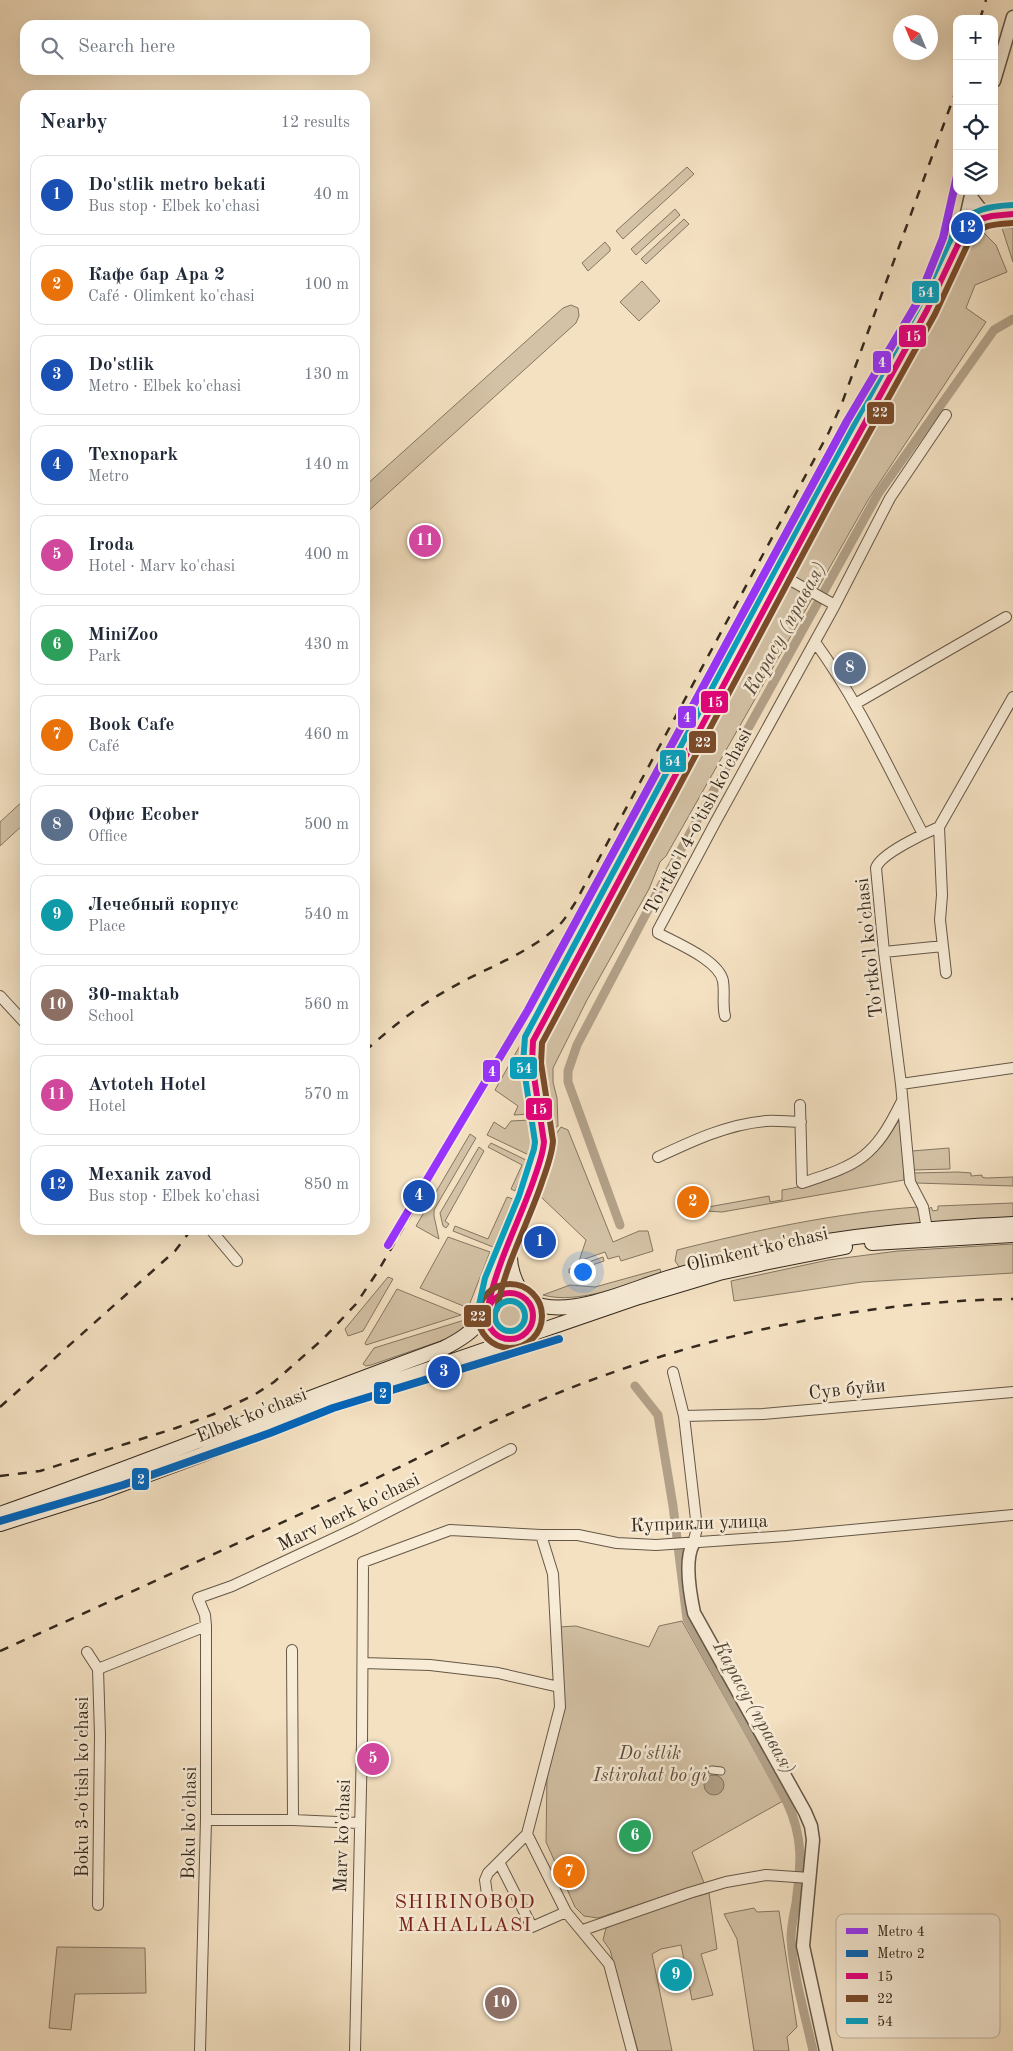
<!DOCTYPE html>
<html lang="en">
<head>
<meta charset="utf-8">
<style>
	:root { --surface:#fff; --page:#f6f6f7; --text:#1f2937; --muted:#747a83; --line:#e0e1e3; --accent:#1a73e8 }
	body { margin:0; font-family:"Old Standard TT",serif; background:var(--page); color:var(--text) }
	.controls { position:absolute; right:15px; top:15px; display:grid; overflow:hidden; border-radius:10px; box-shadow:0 5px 20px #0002 }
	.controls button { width:45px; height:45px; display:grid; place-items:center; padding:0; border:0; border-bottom:1px solid var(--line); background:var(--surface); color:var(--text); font:25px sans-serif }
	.compass { position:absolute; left:893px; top:15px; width:45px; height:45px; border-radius:50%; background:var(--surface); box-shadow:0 5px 20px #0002; rotate:316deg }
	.you { position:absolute; left:582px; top:1271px; width:18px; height:18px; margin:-12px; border:4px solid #fff; border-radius:50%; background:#1a73e8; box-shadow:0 0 0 8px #1a73e833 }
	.badge { display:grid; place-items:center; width:32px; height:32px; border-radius:50%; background:var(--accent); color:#fff; font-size:16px; font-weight:700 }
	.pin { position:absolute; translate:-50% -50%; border:2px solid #fff; box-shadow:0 1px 5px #0006 }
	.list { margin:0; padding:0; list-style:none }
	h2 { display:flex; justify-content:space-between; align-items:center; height:65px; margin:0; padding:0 20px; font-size:21px }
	h2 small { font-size:16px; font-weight:400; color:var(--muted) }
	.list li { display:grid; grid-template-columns:32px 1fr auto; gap:15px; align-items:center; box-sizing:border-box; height:80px; margin:0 10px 10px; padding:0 10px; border:1px solid var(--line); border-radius:15px }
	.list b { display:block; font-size:19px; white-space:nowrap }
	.list p { margin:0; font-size:16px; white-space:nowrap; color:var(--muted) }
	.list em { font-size:16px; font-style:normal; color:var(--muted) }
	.icon { flex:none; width:28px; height:28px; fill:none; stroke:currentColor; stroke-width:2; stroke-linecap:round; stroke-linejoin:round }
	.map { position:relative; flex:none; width:1013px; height:2051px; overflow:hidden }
	.search { position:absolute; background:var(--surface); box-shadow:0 5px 20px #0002; left:20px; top:20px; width:350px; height:55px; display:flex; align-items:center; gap:12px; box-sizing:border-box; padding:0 18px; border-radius:15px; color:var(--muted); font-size:19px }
	.panel { position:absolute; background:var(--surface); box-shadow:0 5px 20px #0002; left:20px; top:90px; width:350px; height:1145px; border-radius:15px }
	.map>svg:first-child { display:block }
</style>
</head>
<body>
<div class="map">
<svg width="1013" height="2051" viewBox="0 0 1013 2051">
	<rect width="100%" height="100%" fill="#f4e1c2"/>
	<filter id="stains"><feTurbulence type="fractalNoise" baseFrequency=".004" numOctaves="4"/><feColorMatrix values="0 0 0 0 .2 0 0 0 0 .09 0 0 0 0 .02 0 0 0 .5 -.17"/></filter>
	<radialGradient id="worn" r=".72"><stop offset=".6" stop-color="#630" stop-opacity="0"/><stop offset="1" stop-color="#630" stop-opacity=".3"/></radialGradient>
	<path fill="#d4c2a6" stroke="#847662" d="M687 167 694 174 623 239 616 231Z
		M675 209 680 215 636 255 631 249Z
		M684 219 689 224 646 264 641 259Z
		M1002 228H1013V262Z
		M977 233H984L996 245 1007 272 975 285 966 308 986 322 868 500 666 856 660 862 649 889 587 1000 553 1068V1082L557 1098 558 1126 551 1130C547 1099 538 1069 544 1039L665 817 975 235Z
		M605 242 610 248V251L588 271 582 263Z
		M642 281 660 301 639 321 620 302Z
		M571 305 578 308 579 316 576 323 365 514V486L563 308Z
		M25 799V823L0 846V822Z
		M527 1033 523 1061 530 1114 514 1115 518 1106 495 1090Z
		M901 1116 904 1180 722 1212 706 1211 708 1207 769 1196 770 1202 782 1200V1190C810 1186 852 1173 874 1154 886 1143 893 1130 901 1116Z
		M530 1120 534 1148 533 1157 487 1135 494 1122 505 1129 511 1121Z
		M561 1127 568 1130 613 1242 639 1231H648L653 1251 621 1261 619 1256 608 1259 605 1252 579 1261 586 1240 539 1195 554 1137Z
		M470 1134 476 1138 434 1210V1216L439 1239 416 1226Z
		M491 1143 528 1161 515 1191 511 1189 522 1165 488 1147Z
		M479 1147 484 1151 445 1221 449 1224 446 1228 443 1226 440 1213Z
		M949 1148 950 1169 913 1170 912 1151Z
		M958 1172 971 1173V1176L982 1175V1177L986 1178 1013 1177V1186L916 1183 912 1173Z
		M507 1197 513 1199 493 1247 453 1231 455 1226 488 1239Z
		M1013 1203V1219L930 1223 929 1209 931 1207 933 1211 938 1210V1206Z
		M917 1207 922 1224C839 1228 760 1247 680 1268L675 1261 677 1250C757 1230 835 1213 917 1207Z
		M448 1237 490 1252 468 1308 420 1288Z
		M1013 1244V1273L862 1282 734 1301 731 1281 828 1260 898 1251Z
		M603 1257 604 1261 569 1273V1269Z
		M660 1269 661 1273C627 1284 579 1305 543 1295L570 1285 595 1287Z
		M388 1277 393 1279 363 1331 348 1336 345 1329Z
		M397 1289 461 1315 366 1345 365 1343Z
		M497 1315a14 14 0 1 1 28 0a14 14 0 1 1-28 0Z
		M471 1318 455 1336 371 1365 366 1366 363 1364 374 1348Z
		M682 1621 783 1801 692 1852 704 1883 598 1918 584 1916 575 1907 546 1842 547 1776 563 1705 559 1627 576 1626 649 1647 659 1626Z
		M709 1893 717 1949 701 1954 713 1995 692 2000 681 1945 661 1949 652 1954 672 2051H638L610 1950 603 1940 606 1928 655 1908Z
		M754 1908 757 1912 779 1911 797 2027 787 2037 789 2051H754L737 1939 724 1914Z
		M57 1947 145 1948 146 1993 75 1994 71 2030 49 2028Z"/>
	<path fill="#b3a28a" stroke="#81725f" d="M704 1785a10 10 0 1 1 20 0a10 10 0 1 1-20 0Z"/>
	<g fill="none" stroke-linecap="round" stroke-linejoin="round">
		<path stroke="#b3a28a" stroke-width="9" d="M620 1225 568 1082V1071L577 1045 658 891 878 494 994 330 1013 319
			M635 1386 658 1415 673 1506 687 1619 787 1802C804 1839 801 1864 796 1903 794 1914 791 1927 791 1938 793 1976 805 2014 813 2051"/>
		<defs>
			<path id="pedestrian" d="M712 1770 721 1771"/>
			<path id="minor" d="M781 575 835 605
				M815 642C858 701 889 769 923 834
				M855 704 1006 617
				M939 827 942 895 940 920 946 973
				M884 952 943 946
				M0 996 25 1023
				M725 1016C722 1004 725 993 723 981 719 960 676 943 658 933V930L716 821 835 605 890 498 946 415
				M901 1084 1013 1068
				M800 1105 802 1183C860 1164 874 1158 902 1101
				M658 1157C692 1141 728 1124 766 1121 777 1120 789 1122 801 1122
				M927 1229 923 1207 910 1182 901 1084 884 952 876 868C880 854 925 833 939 827L1013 697
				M211 1230 237 1261
				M673 1372 684 1416 697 1528 693 1544
				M684 1416 763 1414 1013 1392
				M292 1650 293 1820
				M87 1652 98 1669 100 1735 98 1905
				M363 1663 430 1665 498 1673 559 1687
				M98 1669 206 1626
				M206 1820H293L359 1823
				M527 1834 566 1912 609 1964 632 2051
				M499 1862 532 1927 566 1912
				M487 1894 485 1880 488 1873 527 1834 560 1707 553 1574 541 1535
				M583 1930 689 1893 726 1882 766 1875 810 1878
				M200 2051 206 1820V1626L205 1615 198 1598 232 1586 356 1528 511 1449
				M355 2051 362 1744 363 1562 450 1530 541 1535H578L617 1543 656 1545 786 1536 1013 1515"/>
			<path id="tertiary" d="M994 81 1013 17
				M971 197 981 210 991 215
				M962 235 972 191
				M693 1544C684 1561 690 1594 694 1613L805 1812 811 1826 813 1840 803 1946 826 2051"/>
			<path id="secondary" d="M1013 214C994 215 976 215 964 232 950 257 941 285 927 310 791 552 665 798 533 1041L532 1063 544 1142 543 1151 511 1249C507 1264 516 1287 526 1298 529 1302 538 1305 543 1306 582 1314 633 1288 671 1277 701 1268 731 1260 762 1253 845 1235 928 1228 1013 1224
				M872 1243 1013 1235
				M489 1290 507 1248
				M487 1316a23 23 0 1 1 46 0a23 23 0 1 1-46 0Z
				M0 1514C149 1462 295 1402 444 1348 478 1331 487 1319 493 1281
				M0 1524 101 1492 201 1455 330 1403 639 1297 719 1273 764 1263 845 1247"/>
		</defs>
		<use href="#pedestrian" stroke="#655747" stroke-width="9"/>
		<use href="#minor" stroke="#655747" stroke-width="12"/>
		<use href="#tertiary" stroke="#655747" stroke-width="15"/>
		<use href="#secondary" stroke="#35291e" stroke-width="16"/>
		<use href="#pedestrian" stroke="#f8ecd7" stroke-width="7"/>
		<use href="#minor" stroke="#f8ecd7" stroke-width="10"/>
		<use href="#tertiary" stroke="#f8ecd7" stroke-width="12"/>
		<use href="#secondary" stroke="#f8ecd7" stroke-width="14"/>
		<path stroke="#35291e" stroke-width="2.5" stroke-dasharray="9 9" stroke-linecap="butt" d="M980 19 986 0
			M365 1051C392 1027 419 1005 451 988 487 967 532 953 562 922 567 916 571 909 575 903L829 432 842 403 957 88
			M0 1407 175 1251 191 1230
			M0 1476 40 1471 176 1428 214 1414 254 1395 274 1382 323 1339 356 1304 378 1271 453 1143
			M0 1651C114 1600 228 1548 341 1495 415 1461 487 1421 563 1391 704 1335 861 1301 1013 1299"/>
		<defs>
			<path id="bus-1" d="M487 1316a23 23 0 1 1 46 0a23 23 0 1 1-46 0Z
				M488 1307C497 1262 519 1222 534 1179 538 1167 543 1155 544 1142L532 1063 533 1041 827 492 927 310 964 232 980 219 992 216 1013 214"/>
			<path id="bus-2" d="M478 1316a32 32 0 1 1 64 0a32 32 0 1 1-64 0Z
				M497 1309C505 1264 528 1224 542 1182 547 1168 552 1155 553 1141L541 1063 542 1043 834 496 935 314 971 237C982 224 997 224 1013 223"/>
			<path id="bus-3" d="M495 1316a15 15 0 1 1 30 0a15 15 0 1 1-30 0Z
				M479 1305 485 1278 519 1196 534 1149 535 1142 523 1063 525 1037 819 488 919 306 956 228C971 209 990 206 1013 205"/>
		</defs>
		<use href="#bus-1" stroke="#f8ecd7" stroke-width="10"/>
		<use href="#bus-2" stroke="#f8ecd7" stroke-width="10"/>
		<use href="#bus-3" stroke="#f8ecd7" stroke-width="10"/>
		<use href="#bus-1" stroke="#e5007d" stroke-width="6"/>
		<use href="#bus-2" stroke="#7a4b2a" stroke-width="6"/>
		<use href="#bus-3" stroke="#03a3c5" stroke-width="6"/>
		<defs>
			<path id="metro-1" d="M388 1245 528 1010 847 421 917 303 943 238 957 176"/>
			<path id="metro-2" d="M0 1521 123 1485 270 1433 333 1408 559 1339"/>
		</defs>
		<use href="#metro-1" stroke="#f8ecd7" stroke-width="11"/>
		<use href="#metro-2" stroke="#f8ecd7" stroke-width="11"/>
		<use href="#metro-1" stroke="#93f" stroke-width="8"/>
		<use href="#metro-2" stroke="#0065bd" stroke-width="8"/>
	</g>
	<g text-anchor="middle" stroke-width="5" stroke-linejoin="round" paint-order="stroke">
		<g font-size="19" fill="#35291e" stroke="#f8ecd7">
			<text transform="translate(697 821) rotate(-62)" y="7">To'rtko'l 4-o'tish ko'chasi</text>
			<text transform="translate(868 948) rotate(-96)" y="7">To'rtko'l ko'chasi</text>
			<text transform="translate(757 1248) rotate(-13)" y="7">Olimkent ko'chasi</text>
			<text transform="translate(847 1388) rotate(-6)" y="7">Сув буйи</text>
			<text transform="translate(251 1414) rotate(-22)" y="7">Elbek ko'chasi</text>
			<text transform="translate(348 1511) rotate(-26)" y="7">Marv berk ko'chasi</text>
			<text transform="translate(699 1522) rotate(-2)" y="7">Куприкли улица</text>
			<text transform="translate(81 1787) rotate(-90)" y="7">Boku 3-o'tish ko'chasi</text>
			<text transform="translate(188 1823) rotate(-89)" y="7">Boku ko'chasi</text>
			<text transform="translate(341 1836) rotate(-88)" y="7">Marv ko'chasi</text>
		</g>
		<g font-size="19" font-style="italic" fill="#5d4f40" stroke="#f8ecd7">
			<text x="650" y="1759">Do'stlik<tspan x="650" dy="22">Istirohat bo'gi</tspan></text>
		</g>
		<g font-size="20" font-style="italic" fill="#5b4d3e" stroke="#f8ecd7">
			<text transform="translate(784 628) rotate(-61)" y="7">Карасу (правая)</text>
			<text transform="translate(755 1707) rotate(61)" y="7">Карасу (правая)</text>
		</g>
		<g font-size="20" letter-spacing="1" fill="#7a1f14" stroke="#f8ecd7">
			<text x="465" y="1908">SHIRINOBOD<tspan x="465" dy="23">MAHALLASI</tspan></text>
		</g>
	</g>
	<rect x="836" y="1914" width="164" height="124" rx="8" fill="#f8ecd7" stroke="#beb2a0" stroke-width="1"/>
	<rect x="846" y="1928" width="22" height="6" fill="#93f"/>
	<rect x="846" y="1950" width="22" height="7" fill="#0065bd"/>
	<rect x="846" y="1973" width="22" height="6" fill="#e5007d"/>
	<rect x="846" y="1995" width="22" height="7" fill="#7a4b2a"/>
	<rect x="846" y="2018" width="22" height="6" fill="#03a3c5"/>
	<g font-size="14" fill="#35291e">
		<text x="877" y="1936">Metro 4</text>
		<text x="877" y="1958">Metro 2</text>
		<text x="877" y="1981">15</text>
		<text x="877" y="2003">22</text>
		<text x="877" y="2026">54</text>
	</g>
	<g stroke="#f8ecd7" stroke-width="2">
		<rect x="911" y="280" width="29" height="24" rx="5" fill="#03a3c5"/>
		<rect x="898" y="324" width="29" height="24" rx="5" fill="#e5007d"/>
		<rect x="872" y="350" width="20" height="24" rx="5" fill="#93f"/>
		<rect x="866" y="401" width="29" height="24" rx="5" fill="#7a4b2a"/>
		<rect x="700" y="690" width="29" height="24" rx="5" fill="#e5007d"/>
		<rect x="677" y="705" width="20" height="24" rx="5" fill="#93f"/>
		<rect x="688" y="730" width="29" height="24" rx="5" fill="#7a4b2a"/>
		<rect x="659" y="749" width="28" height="24" rx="5" fill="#03a3c5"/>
		<rect x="509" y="1056" width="29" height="24" rx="5" fill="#03a3c5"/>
		<rect x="482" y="1059" width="19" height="24" rx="5" fill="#93f"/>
		<rect x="525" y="1097" width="28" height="24" rx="5" fill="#e5007d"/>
		<rect x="463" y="1304" width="29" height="24" rx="5" fill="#7a4b2a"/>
		<rect x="373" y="1381" width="19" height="24" rx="5" fill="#0065bd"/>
		<rect x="131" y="1467" width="19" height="24" rx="5" fill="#0065bd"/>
	</g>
	<g font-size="14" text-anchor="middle" font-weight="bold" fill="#fff">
		<text x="926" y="297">54</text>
		<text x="913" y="341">15</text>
		<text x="882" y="367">4</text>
		<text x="880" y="417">22</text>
		<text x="715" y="707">15</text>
		<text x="687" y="722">4</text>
		<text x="703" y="747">22</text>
		<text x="673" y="766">54</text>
		<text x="524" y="1073">54</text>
		<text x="492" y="1076">4</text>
		<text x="539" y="1114">15</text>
		<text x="478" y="1321">22</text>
		<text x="383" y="1398">2</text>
		<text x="141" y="1484">2</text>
	</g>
	<rect width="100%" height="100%" filter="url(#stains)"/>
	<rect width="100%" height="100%" fill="url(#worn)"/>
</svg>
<div class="controls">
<button>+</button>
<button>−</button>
<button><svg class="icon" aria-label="locate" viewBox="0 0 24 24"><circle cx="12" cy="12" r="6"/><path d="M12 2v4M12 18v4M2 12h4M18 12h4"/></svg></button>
<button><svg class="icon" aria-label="layers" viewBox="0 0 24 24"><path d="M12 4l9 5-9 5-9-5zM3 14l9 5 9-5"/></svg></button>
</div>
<svg class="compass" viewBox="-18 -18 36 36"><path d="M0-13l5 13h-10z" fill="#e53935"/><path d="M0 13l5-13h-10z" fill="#747a83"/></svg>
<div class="you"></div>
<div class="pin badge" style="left:540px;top:1242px;background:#1a4fb4">1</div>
<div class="pin badge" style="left:693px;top:1202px;background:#e8710a">2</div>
<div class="pin badge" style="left:444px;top:1372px;background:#1a4fb4">3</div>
<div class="pin badge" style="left:419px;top:1196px;background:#1a4fb4">4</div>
<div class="pin badge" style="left:373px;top:1759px;background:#d1479c">5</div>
<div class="pin badge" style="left:635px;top:1836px;background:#2e9e5b">6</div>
<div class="pin badge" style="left:569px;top:1872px;background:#e8710a">7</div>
<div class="pin badge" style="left:850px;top:668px;background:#5c6f8a">8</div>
<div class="pin badge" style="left:676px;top:1975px;background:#0f9aa8">9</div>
<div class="pin badge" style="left:501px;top:2003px;background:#8d6e63">10</div>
<div class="pin badge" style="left:425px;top:541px;background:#d1479c">11</div>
<div class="pin badge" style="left:967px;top:228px;background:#1a4fb4">12</div>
<div class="search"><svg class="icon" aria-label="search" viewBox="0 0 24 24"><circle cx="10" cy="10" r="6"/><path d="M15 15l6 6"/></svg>Search here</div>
<section class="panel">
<h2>Nearby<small>12 results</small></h2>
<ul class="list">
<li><span class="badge" style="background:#1a4fb4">1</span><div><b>Do'stlik metro bekati</b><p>Bus stop · Elbek ko'chasi</p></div><em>40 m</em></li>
<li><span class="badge" style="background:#e8710a">2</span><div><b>Кафе бар Ара 2</b><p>Café · Olimkent ko'chasi</p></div><em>100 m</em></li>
<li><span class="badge" style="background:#1a4fb4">3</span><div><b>Do'stlik</b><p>Metro · Elbek ko'chasi</p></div><em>130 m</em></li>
<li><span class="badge" style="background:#1a4fb4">4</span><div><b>Texnopark</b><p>Metro</p></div><em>140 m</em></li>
<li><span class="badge" style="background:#d1479c">5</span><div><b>Iroda</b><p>Hotel · Marv ko'chasi</p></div><em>400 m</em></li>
<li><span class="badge" style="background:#2e9e5b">6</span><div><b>MiniZoo</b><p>Park</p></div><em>430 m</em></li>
<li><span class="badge" style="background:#e8710a">7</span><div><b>Book Cafe</b><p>Café</p></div><em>460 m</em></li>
<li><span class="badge" style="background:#5c6f8a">8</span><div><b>Офис Ecober</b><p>Office</p></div><em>500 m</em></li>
<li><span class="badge" style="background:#0f9aa8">9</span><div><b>Лечебный корпус</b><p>Place</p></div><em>540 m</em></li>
<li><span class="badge" style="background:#8d6e63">10</span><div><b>30-maktab</b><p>School</p></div><em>560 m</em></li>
<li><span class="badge" style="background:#d1479c">11</span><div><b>Avtoteh Hotel</b><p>Hotel</p></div><em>570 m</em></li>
<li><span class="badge" style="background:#1a4fb4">12</span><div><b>Mexanik zavod</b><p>Bus stop · Elbek ko'chasi</p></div><em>850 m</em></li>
</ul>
</section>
</div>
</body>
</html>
